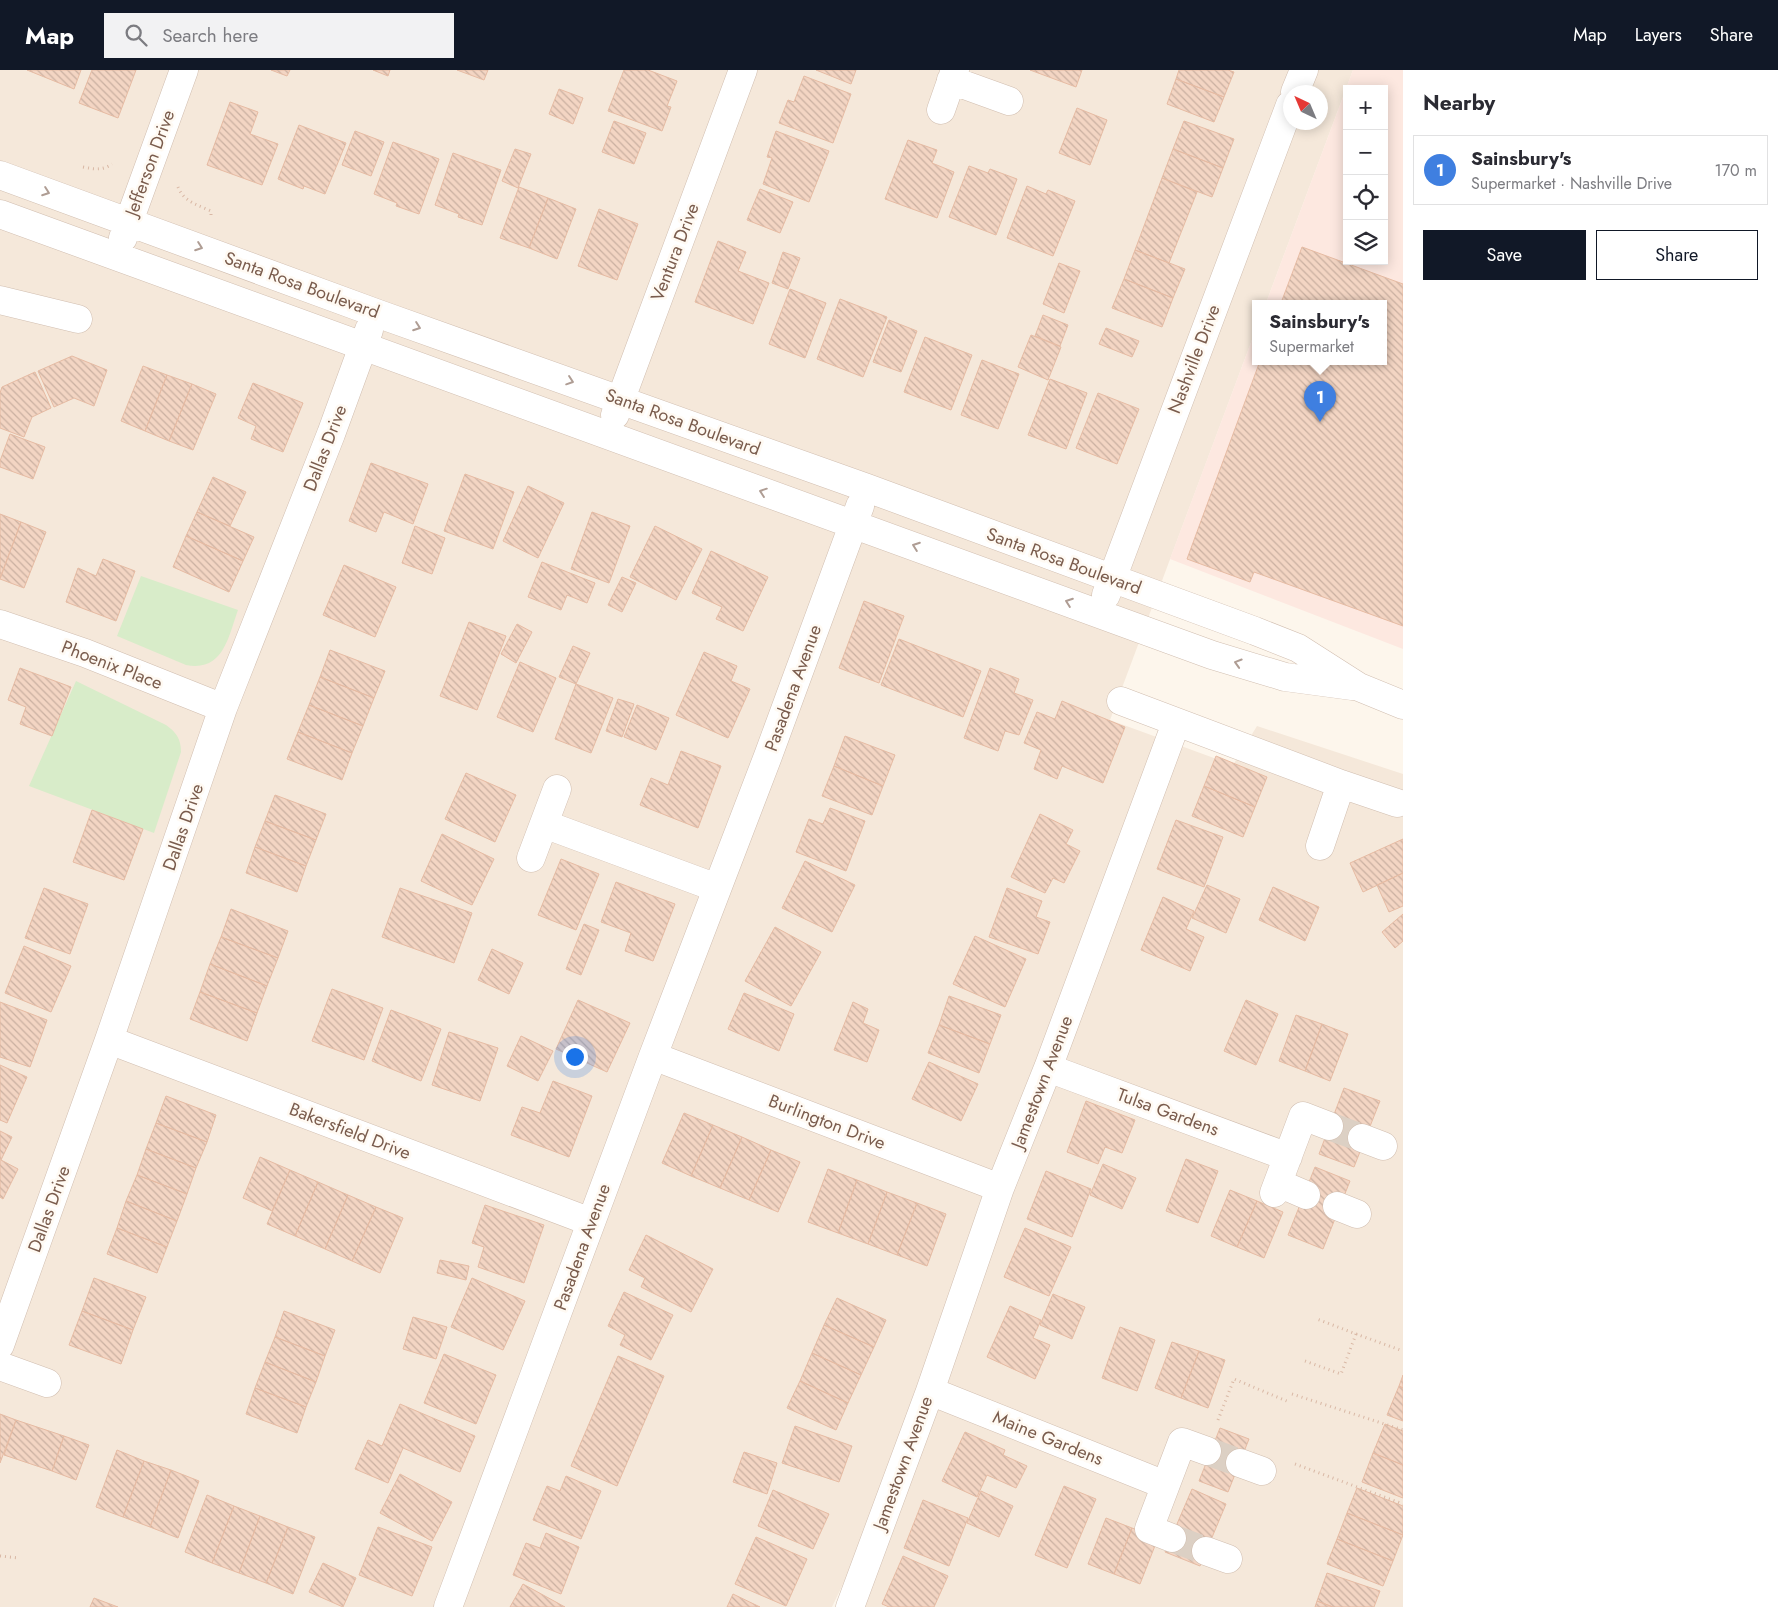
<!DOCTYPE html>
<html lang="en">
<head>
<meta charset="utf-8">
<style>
	:root { --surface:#fff; --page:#f2f2f3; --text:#2b2b33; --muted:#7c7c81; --line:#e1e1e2; --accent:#111827 }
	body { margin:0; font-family:Jost,sans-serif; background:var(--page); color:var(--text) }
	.controls { position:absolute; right:15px; top:15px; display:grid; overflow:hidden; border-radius:0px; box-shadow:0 2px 12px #0003 }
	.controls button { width:45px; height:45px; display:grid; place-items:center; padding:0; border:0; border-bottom:1px solid var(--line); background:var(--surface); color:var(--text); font:25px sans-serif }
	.compass { position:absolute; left:1283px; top:15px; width:45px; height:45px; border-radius:50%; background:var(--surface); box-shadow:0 2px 12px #0003; rotate:316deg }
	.you { position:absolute; left:574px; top:986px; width:18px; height:18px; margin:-12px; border:4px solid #fff; border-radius:50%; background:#1a73e8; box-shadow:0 0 0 8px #1a73e833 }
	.badge { display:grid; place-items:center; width:32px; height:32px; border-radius:50%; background:var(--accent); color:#fff; font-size:16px; font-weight:700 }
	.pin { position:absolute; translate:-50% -41px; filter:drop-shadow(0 1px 2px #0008) }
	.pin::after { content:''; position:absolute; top:26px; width:18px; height:15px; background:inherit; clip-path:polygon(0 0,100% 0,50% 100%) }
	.popup { position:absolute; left:1252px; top:230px; width:135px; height:65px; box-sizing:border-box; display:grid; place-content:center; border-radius:0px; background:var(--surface); filter:drop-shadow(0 1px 4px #0005); font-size:16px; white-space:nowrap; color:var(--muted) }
	.popup b { font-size:19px; color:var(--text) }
	.popup::after { content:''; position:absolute; left:50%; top:100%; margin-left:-10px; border:10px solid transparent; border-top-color:var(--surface) }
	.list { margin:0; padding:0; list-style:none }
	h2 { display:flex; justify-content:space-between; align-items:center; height:65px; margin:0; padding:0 20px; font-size:21px }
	h2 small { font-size:16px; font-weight:400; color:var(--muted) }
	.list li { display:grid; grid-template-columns:32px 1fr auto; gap:15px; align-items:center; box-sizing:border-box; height:70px; margin:0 10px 10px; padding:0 10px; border:1px solid var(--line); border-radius:0px }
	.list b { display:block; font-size:19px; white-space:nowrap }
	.list p { margin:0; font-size:16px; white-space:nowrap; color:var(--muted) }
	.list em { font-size:16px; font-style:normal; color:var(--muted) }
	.actions { display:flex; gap:10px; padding:15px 20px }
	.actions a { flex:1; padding:11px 0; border:1px solid var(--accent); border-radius:0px; text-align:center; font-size:18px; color:var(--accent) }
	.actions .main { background:var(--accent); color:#fff }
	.icon { flex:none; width:28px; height:28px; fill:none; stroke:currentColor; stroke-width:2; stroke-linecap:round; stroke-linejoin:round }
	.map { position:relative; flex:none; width:1403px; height:1537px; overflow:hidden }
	header { display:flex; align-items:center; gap:30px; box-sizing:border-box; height:70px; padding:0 25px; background:var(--accent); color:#fff }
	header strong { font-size:24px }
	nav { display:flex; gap:28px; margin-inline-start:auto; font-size:18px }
	.search { width:350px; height:45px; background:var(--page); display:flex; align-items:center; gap:12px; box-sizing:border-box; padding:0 18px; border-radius:0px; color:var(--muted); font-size:19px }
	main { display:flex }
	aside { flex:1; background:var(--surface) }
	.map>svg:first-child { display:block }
</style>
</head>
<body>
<header>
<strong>Map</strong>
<div class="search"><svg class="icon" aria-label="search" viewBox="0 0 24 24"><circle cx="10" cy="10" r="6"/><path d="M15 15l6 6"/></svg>Search here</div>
<nav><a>Map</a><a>Layers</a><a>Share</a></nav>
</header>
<main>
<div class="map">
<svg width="1403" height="1537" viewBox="0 0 1403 1537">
	<defs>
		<pattern id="building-back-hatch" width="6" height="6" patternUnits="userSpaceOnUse" patternTransform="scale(1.25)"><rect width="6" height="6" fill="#f3d5c3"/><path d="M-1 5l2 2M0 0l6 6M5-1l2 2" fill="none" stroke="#cab0a1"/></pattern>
	</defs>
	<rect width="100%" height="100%" fill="#fdf6ec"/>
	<path fill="#f5e8da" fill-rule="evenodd" d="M0 0H1353L1266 233H1256V259L1110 650 1233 695 1257 656 1403 704V1537H861L918 1358 832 1537H0ZM1290 22H1320V52H1290Z"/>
	<path fill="#fde8e0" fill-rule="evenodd" d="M1353 0H1403V579L1170 489 1256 259V291H1384V233H1266ZM1347 19H1384V191H1347Z"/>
	<path fill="#d8ecc9" d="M141 506 238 540C228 568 223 602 186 595L117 566Z
		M76 611 166 655C176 662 181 669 181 682L154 763 29 716Z"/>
	<path fill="url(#building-back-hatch)" stroke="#e6bba3" d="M27 0H81L74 19Z
		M92 0H136L118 48 79 33Z
		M271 0H290L287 6Z
		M373 0H390L388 6Z
		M457 0H488L484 10Z
		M624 0H648L677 11 667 36 671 37 662 61 608 41Z
		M816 0H856L851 14Z
		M1030 0H1082L1076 17Z
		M1179 0H1228L1234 2 1224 27 1176 9Z
		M804 6 851 24 833 73 779 53 788 30 794 32Z
		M1176 9 1224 27 1214 52 1167 34Z
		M559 19 583 28 573 54 549 44Z
		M230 32 258 42 250 64 278 74 262 115 207 95Z
		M1077 38 1107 50 1090 95 1059 83Z
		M614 51 646 63 634 94 602 82Z
		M1184 51 1234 69 1223 98 1173 79Z
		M299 55 346 73 325 124 304 116 303 119 278 109Z
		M355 61 384 72 371 106 342 95Z
		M776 61 829 81 809 132 763 114 772 88 767 87Z
		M908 70 937 80 932 93 954 102 937 148 885 129Z
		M393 72 439 89 419 144 396 136 397 133 374 124Z
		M515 79 531 84 518 118 502 111Z
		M1173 79 1223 98 1212 127 1162 108Z
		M453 83 501 100 482 155 458 147 459 144 435 135Z
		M969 96 988 103 990 99 1017 109 996 165 949 147Z
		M1162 108 1197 122 1169 193 1135 180Z
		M1027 116 1046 124 1048 120 1075 131 1053 186 1007 168Z
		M519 117 548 128 529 178 500 168Z
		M760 119 793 132 780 163 747 150Z
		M548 128 576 139 557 189 529 178Z
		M599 139 638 154 617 210 578 196Z
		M718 171 746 182 738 201 769 213 753 254 695 232Z
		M1302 177 1403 214V556L1254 502 1250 512 1187 489 1260 291H1384V233H1281Z
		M1135 180 1185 199 1173 228 1124 209Z
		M783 182 800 188 788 219 772 213Z
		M1059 193 1080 201 1064 243 1043 234Z
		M1124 209 1173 228 1162 257 1112 238Z
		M790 219 826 233 805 288 769 274Z
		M840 229 887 247 863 307 817 289Z
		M1043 245 1068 255 1060 276 1035 266Z
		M889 250 917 261 901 302 873 292Z
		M1106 258 1139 271 1132 287 1099 274Z
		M1031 265 1061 277 1048 310 1018 297Z
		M925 267 972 285 951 340 904 322Z
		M72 286 107 300 94 336 74 328 54 337 38 301Z
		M982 290 1019 304 998 359 961 345Z
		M143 296 167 305 145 361 121 351Z
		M35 302 51 338 32 347 24 367 0 358V323L2 317Z
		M167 305 192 314 169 371 145 361Z
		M1050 309 1087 323 1066 379 1028 365Z
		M253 313 303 333 283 382 251 369 256 356 238 348Z
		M192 314 216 324 193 380 169 371Z
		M1098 323 1139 339 1117 394 1076 378Z
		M10 364 45 377 33 409 0 397V391Z
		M371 393 428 414 413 454 384 442 376 462 349 451Z
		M465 404 514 422 493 479 444 461Z
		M213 407 246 422 230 456 197 442Z
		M528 416 564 433 538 488 503 471Z
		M197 442 254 467 243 491 186 466Z
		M592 442 630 456 609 513 571 499Z
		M0 444 21 452 0 508Z
		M21 452 46 462 24 518 0 509Z
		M415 456 445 468 432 504 402 493Z
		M655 456 702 479 676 530 630 507Z
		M186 466 243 491 229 522 173 497Z
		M711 481 768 507 743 561 716 549 722 537 692 523Z
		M103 489 135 501 116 551 66 532 78 498 96 506Z
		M542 492 595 513 587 533 567 525 561 540 528 527Z
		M344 495 396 517 375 567 323 545Z
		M622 507 636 513 622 542 608 535Z
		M864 531 904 546 879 613 839 598Z
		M469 552 506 566 477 640 440 626Z
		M517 554 532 562 516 593 501 584Z
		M899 569 981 601 963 647 881 615Z
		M573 576 590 583 576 614 559 607Z
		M330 580 385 601 374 628 320 607Z
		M704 582 737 596 731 611 750 619 728 668 676 645Z
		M520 592 556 608 533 662 497 647Z
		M20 598 71 617 52 666 20 654 26 637 8 630Z
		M990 598 1019 609 1014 623 1033 630 1019 665 1005 661 998 681 964 668Z
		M320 607 374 628 363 656 309 635Z
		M576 614 613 628 591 683 555 669Z
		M618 629 634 634 622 667 606 661Z
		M1062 631 1125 657 1103 713 1062 696 1057 709 1034 699 1041 680 1024 673 1037 642 1055 649Z
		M309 635 363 656 352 683 298 662Z
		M637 635 669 648 656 680 624 667Z
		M298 662 352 683 342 710 287 689Z
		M845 666 895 685 883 716 834 696Z
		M681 681 721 696 698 758 640 735 651 708 668 715Z
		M1216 686 1267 707 1255 737 1204 716Z
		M834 696 883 716 872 745 822 726Z
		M466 703 516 725 495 772 445 749Z
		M1204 716 1255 737 1243 767 1192 746Z
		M275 725 326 744 316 770 265 751Z
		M830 738 865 751 846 801 796 782 809 749 823 754Z
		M92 740 143 759 124 810 73 792Z
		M1040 744 1073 760 1066 774 1080 781 1064 813 1053 808 1045 823 1011 807Z
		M1176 750 1223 767 1204 817 1157 799Z
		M265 751 316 770 306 796 255 777Z
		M442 764 494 789 472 835 421 811Z
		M1403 769V803L1363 822 1350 793Z
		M255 777 306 796 297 822 246 803Z
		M561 789 599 804 576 860 538 845Z
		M805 791 855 815 832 862 782 838Z
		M1403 803V836L1389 842 1377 815Z
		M616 812 675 834 653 891 625 881 631 863 601 852Z
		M1207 815 1240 829 1226 863 1192 848Z
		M1273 817 1319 837 1305 871 1259 850Z
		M44 818 88 834 70 884 25 868Z
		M400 818 472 843 454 893 382 867Z
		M1007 818 1042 831 1036 847 1050 852 1038 884 989 867Z
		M1163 827 1194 841 1186 859 1204 867 1190 901 1141 880Z
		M231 839 288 861 278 888 221 867Z
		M1403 844V871L1395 878 1382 862Z
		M584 854 599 860 581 905 566 899Z
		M775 857 821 882 791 936 745 911Z
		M975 866 1026 889 1005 937 953 914Z
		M221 867 278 888 267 916 210 894Z
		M24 876 71 896 51 942 5 923Z
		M492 879 523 893 509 924 478 910Z
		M210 894 267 916 257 943 200 922Z
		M332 919 383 938 364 990 312 971Z
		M200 922 257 943 247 971 190 949Z
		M744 923 794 944 779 981 728 959Z
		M949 926 1001 945 990 974 939 955Z
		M578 930 630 953 607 1002 556 979Z
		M1246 930 1278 944 1256 995 1224 981Z
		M0 932 47 950 30 997 0 987Z
		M853 932 868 939 863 953 879 960 867 992 834 980Z
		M391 940 441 959 421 1011 372 991Z
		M1296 945 1322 954 1305 1001 1279 991Z
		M1322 954 1348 964 1330 1011 1305 1001Z
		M939 955 990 974 979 1003 928 983Z
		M449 962 498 978 480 1031 432 1015Z
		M521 966 553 981 538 1011 507 996Z
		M929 992 978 1014 961 1051 912 1029Z
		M0 995 27 1007 7 1053 0 1050Z
		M553 1011 592 1026 569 1087 511 1065 522 1037 540 1043Z
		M1344 1018 1380 1031 1354 1097 1319 1084Z
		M166 1026 216 1045 207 1072 156 1053Z
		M1086 1031 1135 1050 1122 1083 1105 1077 1098 1094 1067 1082Z
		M684 1043 713 1055 691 1106 662 1093Z
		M156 1053 207 1072 196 1098 146 1079Z
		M713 1055 742 1067 720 1118 691 1106Z
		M0 1061 12 1067 1 1090 18 1099 3 1129 0 1127Z
		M742 1067 771 1080 749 1130 720 1118Z
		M146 1079 196 1098 187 1124 137 1105Z
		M771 1080 800 1092 778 1142 749 1130Z
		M260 1087 290 1100 272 1141 243 1128Z
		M1186 1089 1218 1101 1198 1153 1166 1141Z
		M1103 1094 1136 1108 1122 1139 1090 1125Z
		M1315 1097 1350 1111 1323 1179 1288 1165Z
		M828 1099 857 1110 838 1163 808 1152Z
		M290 1100 318 1112 295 1166 267 1154Z
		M1046 1101 1091 1119 1072 1167 1027 1149Z
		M137 1105 187 1124 177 1151 126 1131Z
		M857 1110 887 1122 868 1174 838 1163Z
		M318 1112 348 1125 325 1179 295 1166Z
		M1230 1120 1257 1131 1237 1177 1211 1166Z
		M887 1122 917 1133 897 1185 868 1174Z
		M348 1125 376 1137 352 1191 325 1179Z
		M126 1131 177 1151 167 1177 117 1158Z
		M1257 1131 1283 1142 1264 1188 1237 1177Z
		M917 1133 946 1144 927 1196 897 1185Z
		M485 1135 544 1155 524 1213 478 1197 484 1177 472 1173Z
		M376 1137 403 1148 380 1203 352 1191Z
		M117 1158 167 1177 157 1203 107 1184Z
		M1025 1158 1071 1177 1049 1226 1004 1207Z
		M646 1165 713 1199 691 1242 641 1217 645 1208 629 1200Z
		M440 1190 469 1196 466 1210 437 1203Z
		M94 1208 146 1227 133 1260 82 1241Z
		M472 1208 525 1231 503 1280 451 1257Z
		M624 1222 673 1245 651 1290 620 1275 625 1265 608 1256Z
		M1053 1224 1085 1237 1072 1269 1040 1255Z
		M837 1228 886 1250 874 1277 824 1255Z
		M1010 1236 1041 1250 1033 1268 1050 1275 1035 1309 987 1287Z
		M82 1241 133 1260 121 1294 69 1275Z
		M284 1241 335 1260 325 1286 275 1267Z
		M413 1247 447 1257 436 1289 403 1279Z
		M824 1255 874 1277 861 1305 812 1283Z
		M1120 1257 1155 1270 1137 1321 1102 1308Z
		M275 1267 325 1286 316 1312 265 1292Z
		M1172 1272 1199 1281 1181 1328 1155 1318Z
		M1199 1281 1225 1290 1208 1338 1181 1328Z
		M812 1283 861 1305 848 1333 800 1311Z
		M444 1284 496 1305 476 1354 424 1333Z
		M618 1286 664 1306 617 1416 571 1396Z
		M265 1292 316 1312 306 1337 255 1318Z
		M1403 1305V1318L1399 1316Z
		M800 1311 848 1333 836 1360 787 1338Z
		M1399 1316 1403 1318V1351L1387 1345Z
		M255 1318 306 1337 297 1363 246 1344Z
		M400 1334 475 1366 460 1402 403 1378 388 1413 355 1399 368 1370 382 1376Z
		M0 1344 16 1350 0 1393Z
		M16 1350 64 1366 52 1401 4 1385Z
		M1385 1354 1403 1361V1395L1373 1383Z
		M795 1356 852 1376 839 1412 782 1393Z
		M1220 1358 1249 1369 1228 1422 1199 1411Z
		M965 1362 1005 1380 1003 1385 1027 1396 1016 1418 987 1405 977 1427 942 1411Z
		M64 1366 89 1375 76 1410 52 1401Z
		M117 1380 144 1391 123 1447 96 1437Z
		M744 1382 777 1393 767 1424 733 1412Z
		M1373 1383 1403 1395V1428L1362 1412Z
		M144 1391 171 1400 150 1457 123 1447Z
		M171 1400 199 1411 178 1468 150 1457Z
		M400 1404 452 1432 432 1471 380 1443Z
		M566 1406 601 1421 581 1469 533 1450 547 1416 560 1421Z
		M1064 1416 1096 1429 1067 1498 1035 1485Z
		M1357 1418 1403 1436V1465L1347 1443Z
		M1192 1419 1226 1434 1200 1496 1165 1482Z
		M773 1420 829 1444 813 1479 758 1456Z
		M981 1421 1013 1436 999 1467 967 1453Z
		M207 1425 234 1436 212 1493 185 1482Z
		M923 1430 968 1448 949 1496 904 1478Z
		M234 1436 260 1446 239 1503 212 1493Z
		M1347 1443 1403 1465 1393 1491 1337 1469Z
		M260 1446 288 1457 266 1513 239 1503Z
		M1106 1448 1132 1458 1114 1504 1088 1494Z
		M288 1457 315 1467 293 1524 266 1513Z
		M378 1457 432 1477 412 1526 359 1505Z
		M1132 1458 1158 1468 1140 1514 1114 1504Z
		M546 1463 579 1477 561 1524 513 1505 526 1473 540 1478Z
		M756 1467 807 1489 786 1536 735 1514Z
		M1337 1469 1393 1491 1383 1516 1327 1494Z
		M903 1486 948 1506 934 1537H889L882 1534Z
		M323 1493 356 1508 343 1537 309 1522Z
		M1327 1503 1380 1521 1374 1537H1333L1317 1531Z
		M523 1514 565 1537H510Z
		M733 1524 760 1537H727Z
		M94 1528 118 1537H90Z
		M1317 1531 1333 1537H1315Z"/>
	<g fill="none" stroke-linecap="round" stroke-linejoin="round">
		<path stroke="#dcd0c4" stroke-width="28" stroke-dasharray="28 14" stroke-linecap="butt" d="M1329 1056 1362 1068
			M1207 1381 1240 1393
			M1172 1468 1206 1481"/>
		<defs>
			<path id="minor" d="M951 10 1009 31
				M1295 22 1304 0
				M941 40 955 0
				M0 105 376 243 867 418 1255 561 1298 578 1359 617 1403 635
				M0 144 1212 585 1285 607 1352 616
				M123 168 184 0
				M0 230 78 249
				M615 345 743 0
				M1106 525 1290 35
				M0 554 85 583 223 638
				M1121 631 1341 714 1320 776
				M1341 714 1397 733
				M544 754 717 818
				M531 788 557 719
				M109 970 591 1152
				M653 986 1000 1118
				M1048 998 1288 1087
				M1362 1068 1383 1076
				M1278 1113 1306 1125
				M1274 1123 1303 1046 1329 1056
				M1337 1136 1357 1144
				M0 1275 109 970 223 638 331 364 369 260
				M0 1296 47 1313
				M930 1321 1165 1415
				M1240 1393 1262 1401
				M1172 1468 1149 1459 1182 1372 1207 1381
				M1206 1481 1228 1489
				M448 1537 653 986 768 686 860 436
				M850 1537 930 1321 1000 1118 1048 998 1176 653"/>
		</defs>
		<use href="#minor" stroke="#d1beb0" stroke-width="29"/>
		<path stroke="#d9b8a5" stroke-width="3" stroke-dasharray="1 4" stroke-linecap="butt" d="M83 97C94 99 102 101 112 94
			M178 117C184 132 198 135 211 141V147
			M1356 1264 1403 1281
			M1305 1291 1341 1304 1356 1264 1317 1249
			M1292 1324 1403 1360
			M1218 1350 1234 1309 1289 1332
			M1295 1394 1403 1434
			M0 1486 19 1488"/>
		<use href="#minor" stroke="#fff" stroke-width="28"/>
	</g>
	<defs><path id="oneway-chevron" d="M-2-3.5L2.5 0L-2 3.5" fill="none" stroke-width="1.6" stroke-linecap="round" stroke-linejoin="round" transform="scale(1.25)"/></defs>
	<g stroke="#af9d94">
		<use href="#oneway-chevron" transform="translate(46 122) rotate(20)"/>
		<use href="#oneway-chevron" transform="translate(199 177) rotate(20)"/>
		<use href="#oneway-chevron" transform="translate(417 257) rotate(20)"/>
		<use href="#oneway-chevron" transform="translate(570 311) rotate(19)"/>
		<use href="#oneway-chevron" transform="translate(763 422) rotate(-161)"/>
		<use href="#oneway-chevron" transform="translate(916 476) rotate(-160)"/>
		<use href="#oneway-chevron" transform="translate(1069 532) rotate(-160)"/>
		<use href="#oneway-chevron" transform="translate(1238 593) rotate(-163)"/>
	</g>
	<g text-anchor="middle" stroke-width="5" stroke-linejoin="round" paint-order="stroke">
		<g font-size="18" fill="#7a5c4d" stroke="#fffaf3">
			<text transform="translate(150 93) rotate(-70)" y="6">Jefferson Drive</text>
			<text transform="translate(675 182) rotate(-69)" y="6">Ventura Drive</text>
			<text transform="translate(302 215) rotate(20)" y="6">Santa Rosa Boulevard</text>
			<text transform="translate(1194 289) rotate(-69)" y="6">Nashville Drive</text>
			<text transform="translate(683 352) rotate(20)" y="6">Santa Rosa Boulevard</text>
			<text transform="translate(325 378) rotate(-69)" y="6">Dallas Drive</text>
			<text transform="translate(1064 491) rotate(20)" y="6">Santa Rosa Boulevard</text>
			<text transform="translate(112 595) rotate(21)" y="6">Phoenix Place</text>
			<text transform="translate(793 618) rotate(-70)" y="6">Pasadena Avenue</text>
			<text transform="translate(183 757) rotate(-71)" y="6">Dallas Drive</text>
			<text transform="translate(1042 1012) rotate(-69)" y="6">Jamestown Avenue</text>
			<text transform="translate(1168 1042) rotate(20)" y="6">Tulsa Gardens</text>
			<text transform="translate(827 1052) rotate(21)" y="6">Burlington Drive</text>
			<text transform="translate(350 1061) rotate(21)" y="6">Bakersfield Drive</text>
			<text transform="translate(49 1139) rotate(-70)" y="6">Dallas Drive</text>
			<text transform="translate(582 1177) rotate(-70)" y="6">Pasadena Avenue</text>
			<text transform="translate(1048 1368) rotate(22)" y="6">Maine Gardens</text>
			<text transform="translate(903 1393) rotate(-70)" y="6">Jamestown Avenue</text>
		</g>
	</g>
</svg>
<div class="controls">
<button>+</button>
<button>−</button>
<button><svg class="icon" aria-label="locate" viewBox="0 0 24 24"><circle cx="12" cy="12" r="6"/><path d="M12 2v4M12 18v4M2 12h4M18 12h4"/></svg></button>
<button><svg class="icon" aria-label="layers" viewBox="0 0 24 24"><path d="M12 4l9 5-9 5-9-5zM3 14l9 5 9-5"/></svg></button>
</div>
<svg class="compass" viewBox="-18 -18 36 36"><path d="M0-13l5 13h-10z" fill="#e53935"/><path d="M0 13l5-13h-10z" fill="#7c7c81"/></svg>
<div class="you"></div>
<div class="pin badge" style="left:1320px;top:352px;background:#3f7fe0">1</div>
<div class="popup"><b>Sainsbury's</b>Supermarket</div>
</div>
<aside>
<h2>Nearby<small></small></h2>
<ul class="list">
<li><span class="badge" style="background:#3f7fe0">1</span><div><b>Sainsbury's</b><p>Supermarket · Nashville Drive</p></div><em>170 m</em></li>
</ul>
<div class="actions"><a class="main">Save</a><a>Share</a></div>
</aside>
</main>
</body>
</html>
